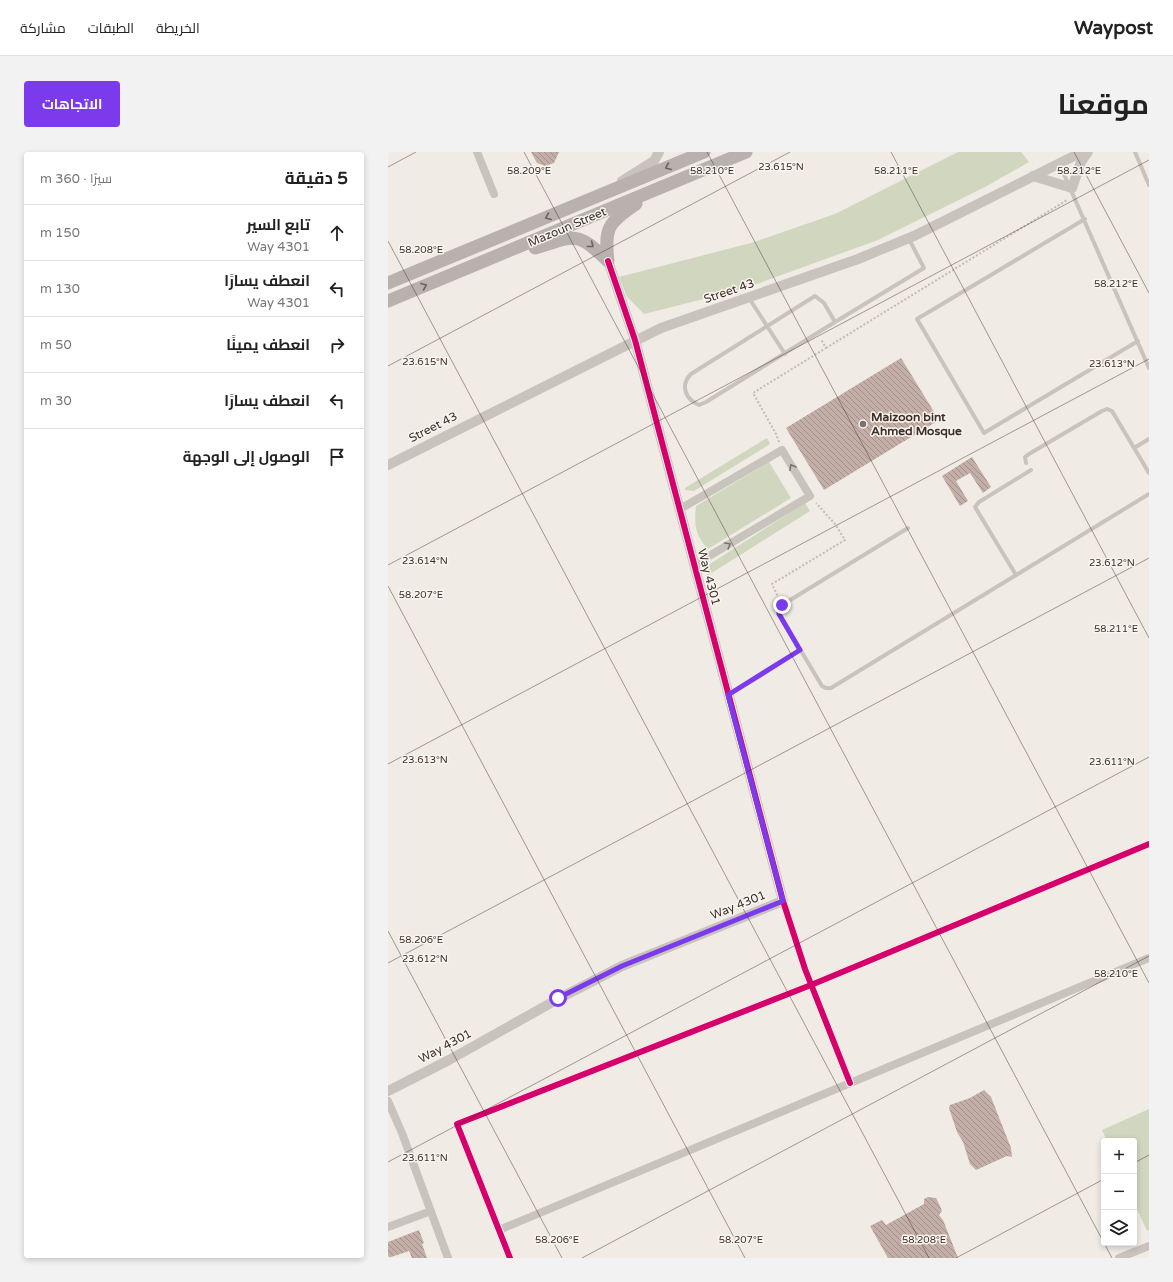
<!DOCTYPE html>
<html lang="ar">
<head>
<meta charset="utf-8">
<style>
	:root { --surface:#fff; --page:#f2f2f2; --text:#222; --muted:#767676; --line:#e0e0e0; --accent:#7c3aed }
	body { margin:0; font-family:"Varela Round",Cairo,sans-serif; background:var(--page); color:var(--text); direction:rtl }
	.controls { position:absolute; right:12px; bottom:12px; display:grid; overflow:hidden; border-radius:4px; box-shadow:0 2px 6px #0003 }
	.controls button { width:36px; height:36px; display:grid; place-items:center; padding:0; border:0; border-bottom:1px solid var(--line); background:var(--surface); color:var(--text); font:20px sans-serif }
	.stop { position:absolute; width:12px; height:12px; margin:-9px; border:3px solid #7c3aed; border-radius:50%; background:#fff }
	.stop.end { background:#7c3aed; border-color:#fff; box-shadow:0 1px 4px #0008 }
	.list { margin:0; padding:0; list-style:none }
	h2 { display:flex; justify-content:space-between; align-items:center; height:52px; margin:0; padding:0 16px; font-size:17px }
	h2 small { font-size:13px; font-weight:400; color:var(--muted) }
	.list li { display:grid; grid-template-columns:26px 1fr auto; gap:12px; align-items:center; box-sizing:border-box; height:56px; padding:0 16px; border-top:1px solid var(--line) }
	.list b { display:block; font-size:15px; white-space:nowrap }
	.list p { margin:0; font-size:13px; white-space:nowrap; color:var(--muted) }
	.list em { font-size:13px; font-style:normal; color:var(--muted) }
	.icon { flex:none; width:22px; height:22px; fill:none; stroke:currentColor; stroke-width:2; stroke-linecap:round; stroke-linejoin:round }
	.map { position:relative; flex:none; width:761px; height:1106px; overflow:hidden; direction:ltr; border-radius:4px }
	header { display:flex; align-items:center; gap:24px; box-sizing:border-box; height:56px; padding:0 20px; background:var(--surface); border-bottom:1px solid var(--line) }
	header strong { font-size:19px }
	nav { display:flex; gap:22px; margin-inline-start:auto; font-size:14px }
	.intro { display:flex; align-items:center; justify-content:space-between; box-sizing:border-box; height:96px; padding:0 24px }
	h1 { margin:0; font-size:28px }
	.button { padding:10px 18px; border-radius:4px; background:var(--accent); color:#fff; font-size:14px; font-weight:700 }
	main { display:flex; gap:24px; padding:0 24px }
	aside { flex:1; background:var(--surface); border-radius:4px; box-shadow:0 2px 6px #0003 }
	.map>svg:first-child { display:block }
</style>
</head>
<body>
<header>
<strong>Waypost</strong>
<nav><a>الخريطة</a><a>الطبقات</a><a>مشاركة</a></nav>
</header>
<div class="intro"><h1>موقعنا</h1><a class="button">الاتجاهات</a></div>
<main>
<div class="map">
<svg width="761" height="1106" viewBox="0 0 761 1106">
	<defs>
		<pattern id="building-back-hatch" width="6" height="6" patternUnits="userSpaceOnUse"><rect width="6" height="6" fill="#c3afa7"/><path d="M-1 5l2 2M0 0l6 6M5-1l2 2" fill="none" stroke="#a08f88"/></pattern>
	</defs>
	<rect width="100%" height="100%" fill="#f0ebe5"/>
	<path fill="#d1d6bf" d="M570 0H633L641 10 597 35 490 88 355 137 256 162 239 145 231 125 363 91 447 62Z
		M379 286 382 292 306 339 297 338V336Z
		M381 310 403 346 320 397C307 383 306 373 308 354Z
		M417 351 422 359 319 424V416L322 412Z
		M761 957V1078L759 1079 746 1050V989H719L714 978Z"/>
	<path fill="url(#building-back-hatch)" d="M143 0H171L166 11 157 14 149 11Z
		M513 206 551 268 436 338 398 276Z
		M584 305 603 335 595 341 582 321 568 329 580 349 572 354 554 324Z
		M596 938 603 945 623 996 624 1005 619 1004 588 1018 582 1012 575 990 569 980 561 956 562 953 582 946Z
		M540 1045 548 1046 552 1054 554 1059 551 1063 555 1068 570 1106H500L482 1074 494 1068 498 1073 536 1052V1047Z
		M31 1078 36 1091 34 1092 39 1106H24L21 1099 0 1106V1090Z"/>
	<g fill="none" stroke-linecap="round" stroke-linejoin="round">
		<path stroke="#c2bbb6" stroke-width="2" stroke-dasharray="2 2" stroke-linecap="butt" d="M438 196 679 48
			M391 290 388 282 365 241 438 196 433 187
			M391 447 384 432 457 388 447 372 428 351"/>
		<path stroke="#c9c3be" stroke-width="4" d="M747 0 761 33
			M671 11 761 216
			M697 67 529 167 596 281 750 189
			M427 144 436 151 447 170 318 250 311 253C297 247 292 233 303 222Z
			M361 146 397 202
			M447 170 536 116 521 87
			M746 296 761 287
			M638 311 637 305 641 302 714 259 719 257 724 259 761 321
			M520 376 394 453 391 457V462L434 534 438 536H443L761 342
			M628 423 587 355 591 350 643 318
			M341 542 412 498"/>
		<path stroke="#c9c3be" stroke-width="8" d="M89 0 106 42
			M292 357 394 298 422 344 306 413
			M395 749 417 817 462 931
			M0 949 14 981 60 1106
			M0 1075 43 1059
			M111 1078 761 806
			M122 1106 69 972 423 833 761 692
			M731 1106 761 1094"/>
		<path stroke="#c9c3be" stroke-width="10" d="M645 24 684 36 693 10 700 0
			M234 29 266 9 271 0
			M0 313 273 176 470 107 526 84 694 0
			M0 939 61 908 170 847 234 814 395 749 247 188 220 109"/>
		<path stroke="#b8b1ad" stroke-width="13" d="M147 96C188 84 188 78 220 109
			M220 109C216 74 221 71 248 52
			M0 131 316 0
			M0 149 358 0"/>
		<defs>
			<path id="cycleway" d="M220 109 247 188 395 749 417 817 462 931
				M122 1106 69 972 423 833 761 692"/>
		</defs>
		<use href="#cycleway" stroke="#fbf5ee" stroke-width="8"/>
		<use href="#cycleway" stroke="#d6006c" stroke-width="6"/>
	</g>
	<defs><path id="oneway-chevron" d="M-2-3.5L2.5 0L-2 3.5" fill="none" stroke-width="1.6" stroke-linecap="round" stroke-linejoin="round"/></defs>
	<g stroke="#6d645f">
		<use href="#oneway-chevron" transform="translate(280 15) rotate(157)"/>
		<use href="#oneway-chevron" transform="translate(160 65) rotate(158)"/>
		<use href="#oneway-chevron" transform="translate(203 93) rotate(38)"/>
		<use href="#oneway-chevron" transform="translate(36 134) rotate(-22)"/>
	</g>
	<g stroke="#7b726d">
		<use href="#oneway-chevron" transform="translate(404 315) rotate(-121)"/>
		<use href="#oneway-chevron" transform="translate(340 393) rotate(-31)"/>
	</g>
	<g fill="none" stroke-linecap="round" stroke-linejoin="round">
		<path stroke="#7c3aed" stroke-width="5" d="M170 846 234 814 395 749 340 543 412 498 391 462V457L394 453"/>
	</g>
	<path fill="none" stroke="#3b302b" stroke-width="1" stroke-opacity="0.45" d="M136 0 716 1091M319 0 761 831M503 0 761 486M686 0 761 141M0 15 28 0M0 89 541 1106M0 214 402 0M0 413 761 8M0 434 357 1106M0 612 761 207M0 779 174 1106M0 811 761 406M0 1010 761 605M746 1011 761 1003M716 1091 724 1106M194 1106 761 804M568 1106 716 1027"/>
	<circle fill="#7a716c" stroke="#fbf5ee" stroke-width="1.5" cx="475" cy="272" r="4"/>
	<g text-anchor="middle" stroke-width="3" stroke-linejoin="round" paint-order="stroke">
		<g font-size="12" fill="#3b302b" stroke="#fbf5ee">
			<text transform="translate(179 75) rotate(-23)" y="4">Mazoun Street</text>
			<text transform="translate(341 139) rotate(-19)" y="4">Street 43</text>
			<text transform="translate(45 275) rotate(-27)" y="4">Street 43</text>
			<text transform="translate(321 425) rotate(75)" y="4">Way 4301</text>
			<text transform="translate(350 753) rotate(-22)" y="4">Way 4301</text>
			<text transform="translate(57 894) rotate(-28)" y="4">Way 4301</text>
		</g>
		<g font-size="12" font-weight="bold" fill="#3b302b" stroke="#fbf5ee" text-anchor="start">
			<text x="483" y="269">Maizoon bint<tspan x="483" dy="14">Ahmed Mosque</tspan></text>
		</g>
	</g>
	<g font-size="10" text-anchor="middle" fill="#3b302b" stroke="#fbf5ee" stroke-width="3" stroke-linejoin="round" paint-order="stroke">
		<text x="393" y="18">23.615°N</text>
		<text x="141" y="22">58.209°E</text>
		<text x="324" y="22">58.210°E</text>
		<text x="691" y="22">58.212°E</text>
		<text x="508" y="22">58.211°E</text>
		<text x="33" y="101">58.208°E</text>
		<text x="728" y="135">58.212°E</text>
		<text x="37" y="213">23.615°N</text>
		<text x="724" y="215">23.613°N</text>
		<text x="37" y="412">23.614°N</text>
		<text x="724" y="414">23.612°N</text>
		<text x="33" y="446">58.207°E</text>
		<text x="728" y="480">58.211°E</text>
		<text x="37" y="611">23.613°N</text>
		<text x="724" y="613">23.611°N</text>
		<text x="33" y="791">58.206°E</text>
		<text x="37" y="810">23.612°N</text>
		<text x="728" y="825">58.210°E</text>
		<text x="37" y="1009">23.611°N</text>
		<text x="169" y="1091">58.206°E</text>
		<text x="353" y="1091">58.207°E</text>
		<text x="536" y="1091">58.208°E</text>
	</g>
</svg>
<div class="controls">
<button>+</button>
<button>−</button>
<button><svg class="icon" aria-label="layers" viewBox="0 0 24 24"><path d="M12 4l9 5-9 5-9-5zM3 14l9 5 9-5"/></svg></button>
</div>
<div class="stop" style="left:170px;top:846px"></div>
<div class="stop end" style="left:394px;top:453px"></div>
</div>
<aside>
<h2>5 دقيقة<small>سيرًا · 360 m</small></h2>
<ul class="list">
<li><svg class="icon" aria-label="ahead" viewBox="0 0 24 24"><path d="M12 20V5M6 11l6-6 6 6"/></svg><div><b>تابع السير</b><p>Way 4301</p></div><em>150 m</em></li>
<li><svg class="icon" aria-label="left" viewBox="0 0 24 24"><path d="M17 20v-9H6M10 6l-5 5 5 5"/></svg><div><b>انعطف يسارًا</b><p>Way 4301</p></div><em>130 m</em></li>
<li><svg class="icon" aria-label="right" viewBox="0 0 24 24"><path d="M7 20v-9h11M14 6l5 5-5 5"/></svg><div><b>انعطف يمينًا</b></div><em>50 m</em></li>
<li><svg class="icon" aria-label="left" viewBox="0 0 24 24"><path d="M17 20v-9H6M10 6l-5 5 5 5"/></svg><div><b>انعطف يسارًا</b></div><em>30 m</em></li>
<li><svg class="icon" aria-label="arrive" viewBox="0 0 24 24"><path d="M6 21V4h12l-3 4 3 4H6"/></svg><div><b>الوصول إلى الوجهة</b></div></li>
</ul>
</aside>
</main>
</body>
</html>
